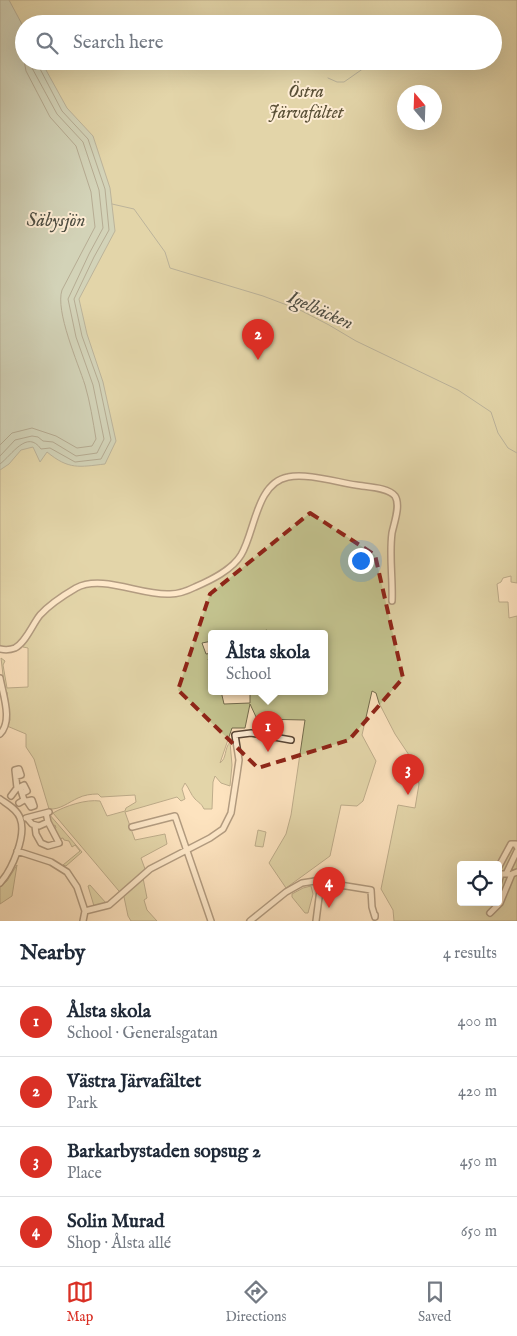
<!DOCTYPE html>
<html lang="en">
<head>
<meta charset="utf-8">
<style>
	:root { --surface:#fff; --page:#f2f2f3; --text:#1f2937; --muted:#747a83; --line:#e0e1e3; --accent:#d93025 }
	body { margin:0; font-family:"IM FELL English",serif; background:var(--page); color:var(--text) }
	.controls { position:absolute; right:15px; bottom:15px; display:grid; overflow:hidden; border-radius:5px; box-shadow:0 5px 20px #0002 }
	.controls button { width:45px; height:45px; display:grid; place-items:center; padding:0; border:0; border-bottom:1px solid var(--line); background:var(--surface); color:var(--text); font:25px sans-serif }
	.compass { position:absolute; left:397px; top:85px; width:45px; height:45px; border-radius:50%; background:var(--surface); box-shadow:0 5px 20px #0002; rotate:341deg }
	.you { position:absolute; left:360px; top:560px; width:18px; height:18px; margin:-12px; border:4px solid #fff; border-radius:50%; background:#1a73e8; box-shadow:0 0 0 8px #1a73e833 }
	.badge { display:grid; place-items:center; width:32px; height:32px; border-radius:50%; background:var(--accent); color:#fff; font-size:16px; font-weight:700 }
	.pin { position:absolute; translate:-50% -41px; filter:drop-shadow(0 1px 2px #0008) }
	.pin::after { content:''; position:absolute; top:26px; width:18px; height:15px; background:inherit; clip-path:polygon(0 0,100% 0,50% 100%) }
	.popup { position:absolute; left:208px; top:630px; width:120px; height:65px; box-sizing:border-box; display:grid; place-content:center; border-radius:5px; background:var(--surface); filter:drop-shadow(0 1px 4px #0005); font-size:16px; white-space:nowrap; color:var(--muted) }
	.popup b { font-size:19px; color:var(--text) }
	.popup::after { content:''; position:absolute; left:50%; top:100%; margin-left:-10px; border:10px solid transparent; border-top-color:var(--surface) }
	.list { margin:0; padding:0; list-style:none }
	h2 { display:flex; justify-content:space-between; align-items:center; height:65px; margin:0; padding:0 20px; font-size:21px }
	h2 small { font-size:16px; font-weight:400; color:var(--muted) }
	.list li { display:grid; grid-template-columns:32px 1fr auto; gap:15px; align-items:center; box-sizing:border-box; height:70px; padding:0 20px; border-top:1px solid var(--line) }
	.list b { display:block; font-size:19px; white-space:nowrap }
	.list p { margin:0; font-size:16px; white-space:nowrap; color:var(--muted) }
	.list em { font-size:16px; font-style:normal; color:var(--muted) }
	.icon { flex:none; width:28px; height:28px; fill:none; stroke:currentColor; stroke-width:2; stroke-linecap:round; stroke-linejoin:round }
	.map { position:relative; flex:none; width:517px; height:921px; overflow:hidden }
	.search { position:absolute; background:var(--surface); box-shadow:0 5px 20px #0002; left:15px; right:15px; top:15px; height:55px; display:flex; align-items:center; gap:12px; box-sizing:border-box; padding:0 18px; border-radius:28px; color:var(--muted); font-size:19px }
	.sheet { height:345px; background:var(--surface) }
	nav { display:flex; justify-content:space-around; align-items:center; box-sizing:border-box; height:70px; border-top:1px solid var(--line); background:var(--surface); font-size:14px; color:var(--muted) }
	nav a { display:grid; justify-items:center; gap:2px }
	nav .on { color:var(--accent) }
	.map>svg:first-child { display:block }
</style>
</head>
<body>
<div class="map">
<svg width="517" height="921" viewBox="0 0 517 921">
	<rect width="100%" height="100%" fill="#fde3bf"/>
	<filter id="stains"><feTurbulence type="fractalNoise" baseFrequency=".004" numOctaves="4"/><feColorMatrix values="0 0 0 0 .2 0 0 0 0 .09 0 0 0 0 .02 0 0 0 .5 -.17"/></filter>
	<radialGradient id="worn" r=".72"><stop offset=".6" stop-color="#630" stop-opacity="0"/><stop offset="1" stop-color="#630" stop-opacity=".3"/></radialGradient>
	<path fill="#c3c38f" stroke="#726a4c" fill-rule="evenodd" d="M0 0H517V583L511 582V576L503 578 501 582 497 584 499 602H508L509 618 517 616V921H394L393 910 381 889 398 805 415 808 419 784 415 764 395 734 379 703 376 693 372 691 362 735 376 761 363 801 357 806 341 805 330 856 286 888 269 863 286 834 291 815 305 720 257 719 250 704 245 728H232L220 763C227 758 224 749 230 742L232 765 230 786 221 783 215 776 213 782 212 809H204C201 803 199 803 195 799 191 795 189 788 185 783L182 789 185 799 181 801 177 797 125 812 135 840 165 834 167 844 141 858 145 869 142 873 147 898 144 900 147 910 157 921H131L128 916 124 897 53 813C65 806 86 799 100 801L107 816 125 811 126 808 136 802 135 795 101 797 98 794C91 794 84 795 78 798 69 802 60 810 49 809L34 759 26 747V734L7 726 10 720 7 692H5L1 658 5 661 3 665 7 688 28 687V648L23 647 19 642 14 646 3 647 0 645ZM24 24H493V61H24ZM404 92H434V122H404ZM267 630 268 633H324V691H250V703L224 704 221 691H212V668L208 659 212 657V653L206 654 202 643 212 641V633H257ZM461 865H498V902H461Z
		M49 814 82 852 66 866 63 865 80 851 75 845 72 847 69 841 64 840 63 838 59 839 55 829 56 828 55 825 53 826 48 815Z
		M258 830 266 832 263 847 255 846Z
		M17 865 12 896 0 904V887L7 881Z
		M90 885 106 903 94 906 88 886Z
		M311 886 313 894 308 913H305L292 897V894L303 888Z"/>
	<path fill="#9fbeb0" stroke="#6d796d" d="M0 0H9L24 28V61H41L67 108 93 136 110 188 115 231 79 299 87 334 103 382 116 441 105 464C79 467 69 470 47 452L40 462 33 447 21 450 9 464 0 470Z"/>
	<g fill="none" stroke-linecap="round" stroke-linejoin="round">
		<path stroke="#60685c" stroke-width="1" d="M0 445 12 433 32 428 56 436 77 448 92 446 96 439C93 421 90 402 85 385 78 363 55 311 62 290L95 227 91 192 76 146 50 117 26 71 24 60
			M0 456 15 440 32 436 38 437 43 441 53 442 76 456 97 453 104 439 93 385 76 337 68 299 89 254 103 228 99 190 83 142 57 114 32 68 31 61
			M0 464C12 455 27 429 41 449L50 448 75 462 101 459 111 440 99 383 82 336 74 299 94 257 109 230 105 189 88 139 62 111 38 65 37 61"/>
		<path stroke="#6d796d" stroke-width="1" d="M328 78 337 82H344L374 61
			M112 204 134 209 165 252 170 268 263 296 300 310 329 325 356 341 458 390 491 412 498 433 508 448 517 453"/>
		<defs>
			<path id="minor" d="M0 649C5 650 10 650 15 648 26 642 32 625 40 615 50 604 64 595 76 588 102 574 142 596 170 594 179 594 187 591 195 587 211 580 232 570 241 555 255 532 256 483 288 477 307 473 336 482 356 485 366 487 388 487 395 496 401 505 394 523 392 533 389 555 393 579 392 601
				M0 678C3 695 13 721 0 734
				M11 796 17 788 15 770 19 769 21 775 16 776
				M0 799C7 804 17 809 20 818 27 835 12 870 0 883
				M24 800 27 801 31 807 34 806 32 800 27 801
				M19 803 24 800 20 787 24 785 27 791 23 793
				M26 818 49 812
				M27 818 32 824 39 826 48 822 46 813
				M35 826 36 834 41 843 48 846 59 843 48 822
				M132 827 175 816 211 921
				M17 851 51 862 67 872 77 887 85 911 83 921
				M498 868 511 844H516L517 847
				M506 874 517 851
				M498 884 501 874H508
				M85 911 109 905 150 869 210 838 223 829 231 813 237 774 239 760 235 735 251 733 291 740
				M490 913 500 903 512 874 517 872
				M250 921 286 892 302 883 315 881 371 890 372 907 375 917V915
				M316 921 321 882"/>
		</defs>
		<use href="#minor" stroke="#594636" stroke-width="8"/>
		<use href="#minor" stroke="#feedd5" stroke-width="5"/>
	</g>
	<path d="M0 0H517V921H0ZM310 513 375 555 403 678 349 740 258 768 178 690 210 594Z" fill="#fde3bf" fill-opacity=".55" fill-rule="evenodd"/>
	<path fill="none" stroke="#8f2418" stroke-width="4" stroke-dasharray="10 6" stroke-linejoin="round" d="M310 513 375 555 403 678 349 740 258 768 178 690 210 594Z"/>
	<g text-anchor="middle" stroke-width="4" stroke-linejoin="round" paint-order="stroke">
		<g font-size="18" font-style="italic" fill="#5a5037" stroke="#feedd5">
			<text x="306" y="97">Östra<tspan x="306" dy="21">Järvafältet</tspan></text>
		</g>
		<g font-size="19" font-style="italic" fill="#4e4e43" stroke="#feedd5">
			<text x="56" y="226">Säbysjön</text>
			<text transform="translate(321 309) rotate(24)" y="7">Igelbäcken</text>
		</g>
	</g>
	<rect width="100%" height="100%" filter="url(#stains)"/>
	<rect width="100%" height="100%" fill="url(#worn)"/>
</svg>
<div class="controls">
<button><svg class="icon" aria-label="locate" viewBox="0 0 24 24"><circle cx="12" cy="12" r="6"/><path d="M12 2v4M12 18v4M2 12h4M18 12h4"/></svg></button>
</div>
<svg class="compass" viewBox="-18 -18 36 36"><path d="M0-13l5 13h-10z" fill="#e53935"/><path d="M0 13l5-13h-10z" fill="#747a83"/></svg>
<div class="you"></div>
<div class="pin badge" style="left:268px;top:752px">1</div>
<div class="popup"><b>Ålsta skola</b>School</div>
<div class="pin badge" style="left:258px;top:360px">2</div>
<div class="pin badge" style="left:408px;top:795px">3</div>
<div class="pin badge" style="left:329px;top:908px">4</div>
<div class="search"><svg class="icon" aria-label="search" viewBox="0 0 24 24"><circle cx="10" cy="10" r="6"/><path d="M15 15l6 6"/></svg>Search here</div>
</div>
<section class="sheet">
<h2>Nearby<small>4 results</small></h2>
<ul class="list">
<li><span class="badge">1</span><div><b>Ålsta skola</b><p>School · Generalsgatan</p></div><em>400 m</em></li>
<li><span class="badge">2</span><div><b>Västra Järvafältet</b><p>Park</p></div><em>420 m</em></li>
<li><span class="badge">3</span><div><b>Barkarbystaden sopsug 2</b><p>Place</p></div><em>450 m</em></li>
<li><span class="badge">4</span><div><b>Solin Murad</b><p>Shop · Ålsta allé</p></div><em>650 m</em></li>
</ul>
</section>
<nav>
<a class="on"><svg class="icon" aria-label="map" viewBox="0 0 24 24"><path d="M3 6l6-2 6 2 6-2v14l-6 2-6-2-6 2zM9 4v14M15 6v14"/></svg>Map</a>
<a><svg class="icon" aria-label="directions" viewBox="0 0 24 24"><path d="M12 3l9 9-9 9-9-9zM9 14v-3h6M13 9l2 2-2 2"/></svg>Directions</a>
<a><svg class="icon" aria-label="saved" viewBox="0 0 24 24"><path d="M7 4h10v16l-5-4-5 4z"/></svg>Saved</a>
</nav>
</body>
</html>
